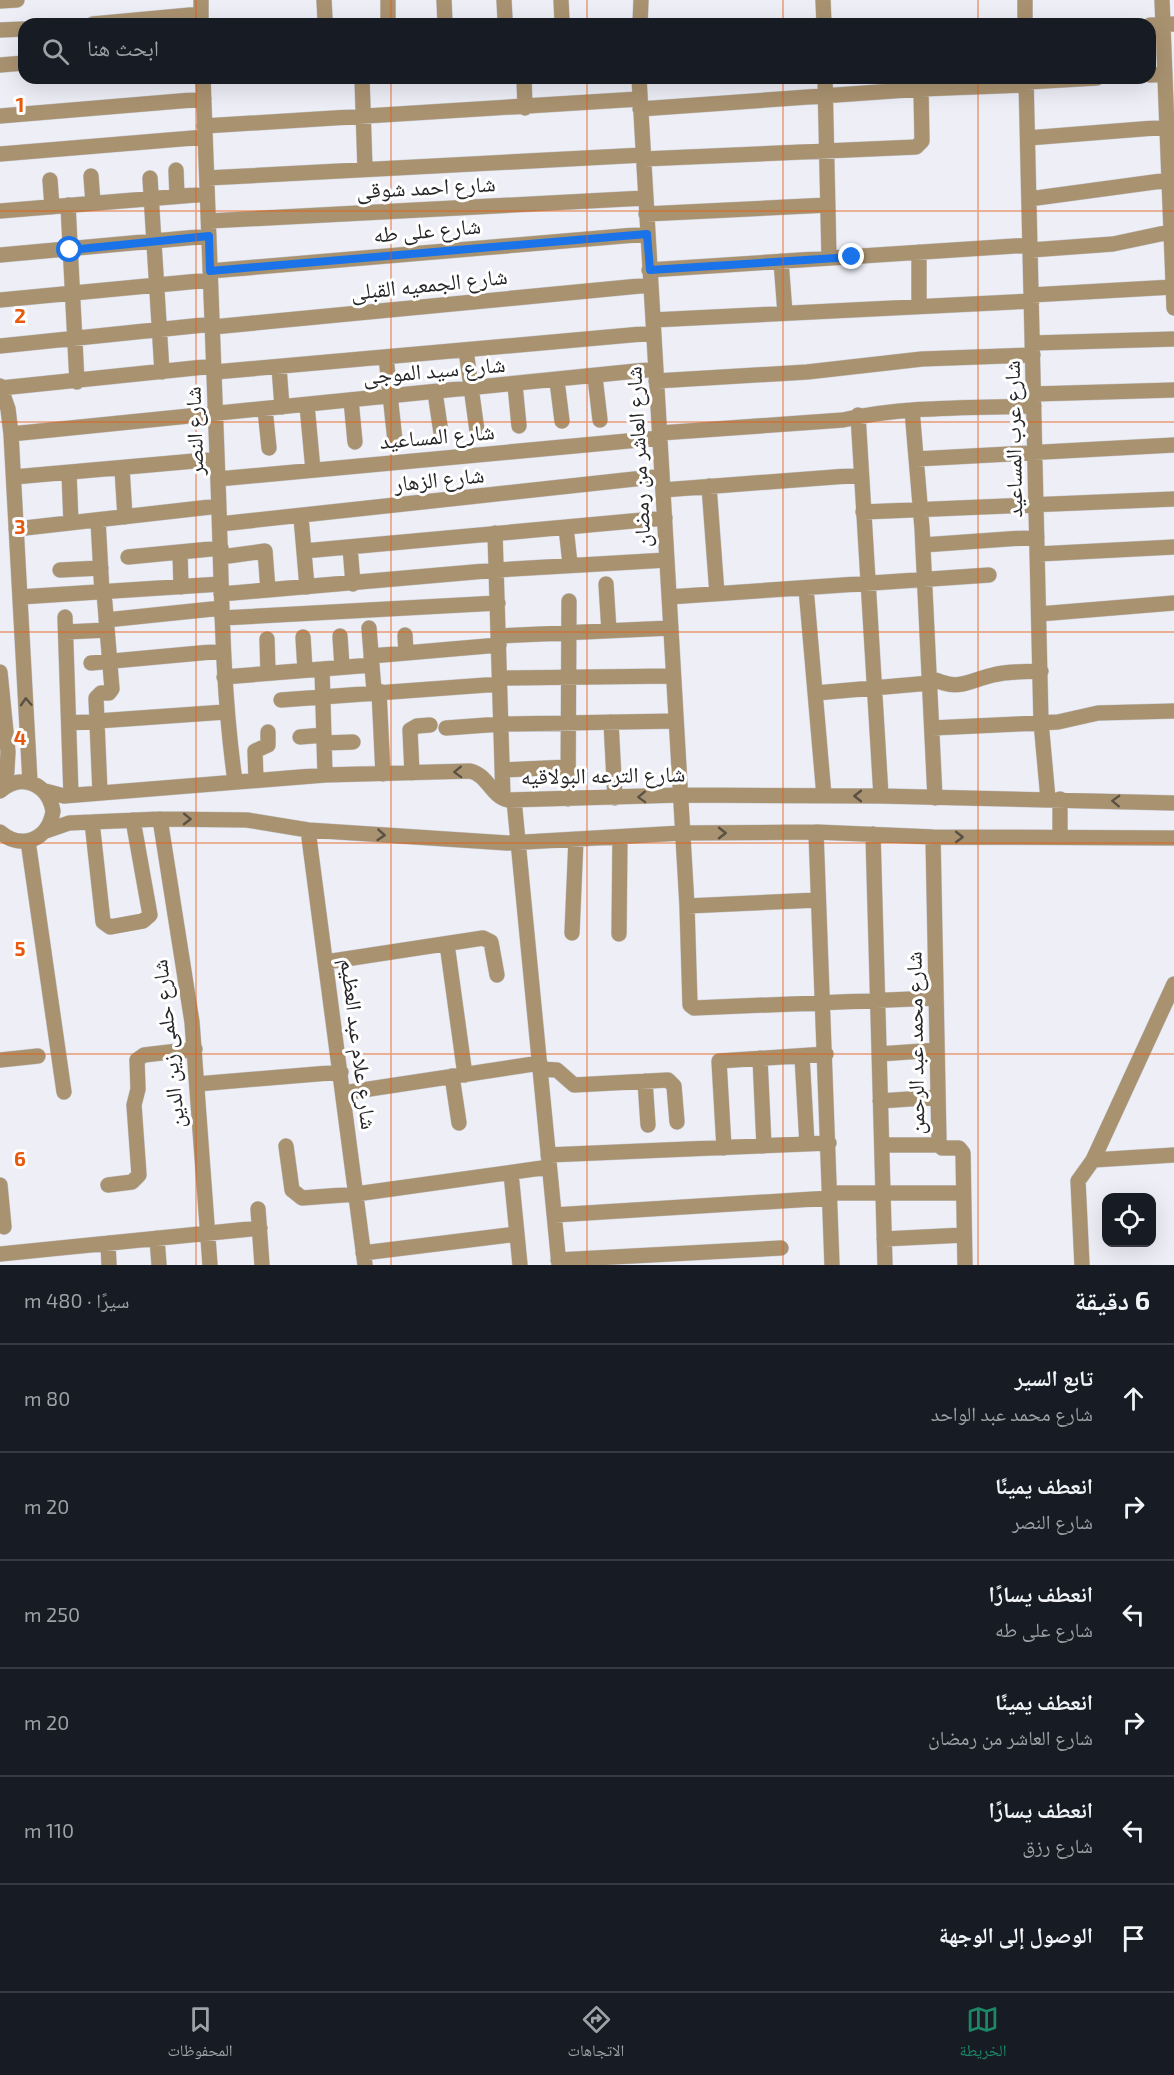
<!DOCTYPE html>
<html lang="ar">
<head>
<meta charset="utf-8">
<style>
	:root { --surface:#171b24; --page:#20242c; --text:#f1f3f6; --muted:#9ea1a6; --line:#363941; --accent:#1c8865 }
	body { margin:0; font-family:"Exo 2","Noto Naskh Arabic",sans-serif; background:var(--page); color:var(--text); direction:rtl }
	.controls { position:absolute; right:18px; bottom:18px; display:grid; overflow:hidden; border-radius:12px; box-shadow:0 6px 24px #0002 }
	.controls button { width:54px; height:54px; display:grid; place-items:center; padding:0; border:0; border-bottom:2px solid var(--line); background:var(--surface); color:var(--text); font:30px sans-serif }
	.stop { position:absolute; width:18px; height:18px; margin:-14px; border:4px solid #1a73e8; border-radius:50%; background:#fff }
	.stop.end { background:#1a73e8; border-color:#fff; box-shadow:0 2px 6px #0008 }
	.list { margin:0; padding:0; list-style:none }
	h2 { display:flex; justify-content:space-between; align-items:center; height:78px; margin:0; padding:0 24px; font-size:26px }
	h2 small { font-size:20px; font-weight:400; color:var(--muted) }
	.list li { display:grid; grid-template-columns:39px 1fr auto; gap:18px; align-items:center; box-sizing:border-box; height:108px; padding:0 24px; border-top:2px solid var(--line) }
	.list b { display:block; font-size:22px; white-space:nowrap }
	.list p { margin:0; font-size:20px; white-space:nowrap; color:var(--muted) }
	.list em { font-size:20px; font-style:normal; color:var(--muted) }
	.icon { flex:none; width:33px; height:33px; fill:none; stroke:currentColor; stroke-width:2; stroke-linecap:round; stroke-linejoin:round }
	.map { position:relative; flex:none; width:1174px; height:1265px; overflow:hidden; direction:ltr }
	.search { position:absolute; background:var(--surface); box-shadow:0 6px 24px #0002; left:18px; right:18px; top:18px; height:66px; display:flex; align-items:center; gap:15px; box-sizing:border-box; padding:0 21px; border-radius:18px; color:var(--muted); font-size:22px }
	.sheet { height:726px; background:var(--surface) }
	nav { display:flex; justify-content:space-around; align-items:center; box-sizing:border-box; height:84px; border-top:2px solid var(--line); background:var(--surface); font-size:16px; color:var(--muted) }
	nav a { display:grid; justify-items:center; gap:3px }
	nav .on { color:var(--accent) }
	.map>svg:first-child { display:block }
</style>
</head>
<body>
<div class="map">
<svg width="1174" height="1265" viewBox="0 0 1174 1265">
	<rect width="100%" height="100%" fill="#edeef6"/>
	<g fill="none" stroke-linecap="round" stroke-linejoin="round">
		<defs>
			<path id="minor" d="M201 0V24
				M324 0 325 19
				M388 0V18
				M444 0 445 23
				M504 0 505 19
				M561 0 562 21
				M823 0 824 24
				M1025 0V24
				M1162 0 1174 308
				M0 1 17 0
				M93 24 201 14
				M640 24 641 0
				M1150 25 1174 24
				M0 30 24 29
				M0 65 24 63
				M1150 75 1165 74
				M203 78C207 213 214 347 218 482 222 583 221 682 235 781
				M362 78 365 169
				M524 78 525 108
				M639 78 687 906 690 1005 694 1008 936 998
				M825 78 829 258
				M1026 78 1041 722 1048 799
				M1027 82 1097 78
				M640 109 921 89 1027 85
				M0 116 204 99
				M204 126 639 99
				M1028 138 1167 127
				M0 154 205 137
				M643 159 916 147 922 141 921 89
				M176 170 177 196
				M91 176 93 203
				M150 178 162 372
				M207 178 643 155
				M50 180 52 207
				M1029 199 1169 180
				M68 205 77 382
				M0 211 207 194
				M646 214 828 205
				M209 221 645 198
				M1031 250 1113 244 1174 231
				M919 252V306
				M0 255 209 236
				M781 261 785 313
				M649 270 1030 245
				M210 271 647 234
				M1031 295 1173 287
				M0 300 210 280
				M653 320 1032 301
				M213 327 650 285
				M1033 343 1174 339
				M0 346 213 324
				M466 350 477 431
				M386 357 395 441
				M279 367 282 407
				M215 372 653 333
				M595 377 600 420
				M557 381 562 421
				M656 381 807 372 922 359 1033 355
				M515 385 519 426
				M0 386 8 409 11 434 30 782
				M1 388 214 366
				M435 392 441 433
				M1034 394 1174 390
				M351 400 355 442
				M307 405 313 470
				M265 409 269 448
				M912 410 922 528 935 798
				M858 415 881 796
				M660 433 843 420C904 406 970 408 1034 406
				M11 434 656 369
				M916 459 1174 445
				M122 468 125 517
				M69 473 71 523
				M14 477 217 459
				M218 479 660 438
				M709 486 717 594
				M663 490 861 475
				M863 512 1174 499
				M301 517 307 587
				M98 520 102 593
				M220 524 662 476
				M566 527 570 564
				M16 529 219 506
				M495 533 503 798
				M923 545 1037 537
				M350 547 353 584
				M304 551 665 518
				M180 552 181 587
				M1038 554 1174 547
				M128 557 221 548
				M221 557 265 551 268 590
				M60 570 101 568
				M606 584 609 631
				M806 588 824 796
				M221 594 497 570 667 560
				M20 597 221 584
				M669 597 989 575
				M1039 614 1174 603
				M65 617 71 795
				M222 618 498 603
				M106 620 222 608
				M369 628 374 691
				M66 632 107 630
				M405 635 406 653
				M340 636 342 667
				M499 636 670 628
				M303 637 305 670
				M267 639 268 673
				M371 656 499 645
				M91 663 222 651
				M322 669 325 775
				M0 672 8 752 6 786
				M224 677 372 665
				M929 677C959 692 964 682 993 675 1008 671 1025 672 1041 671
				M500 678 673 676
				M379 691 383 774
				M816 693 930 683
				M281 700 500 684
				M611 722 615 798
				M69 723 225 712
				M446 728 501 724 676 721
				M932 728 1058 722 1098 713 1174 711
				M300 737 324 735
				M324 743 353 742
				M503 770 568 767
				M412 773 410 730 417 726 430 725
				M256 780 255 751 268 745V732
				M0 791C22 772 48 784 53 811 49 839 22 851 0 832
				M45 791 64 796 325 775 470 771C488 775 491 796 508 800L680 795 881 796 1174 803
				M100 793 96 698 101 693H109L112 689 104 592
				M568 799 569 601
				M1060 799V837
				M514 800 559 1265
				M160 819 192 1022 210 1265
				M92 822 103 922 110 927 143 921 150 915 133 820
				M308 830 365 1265
				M46 831 69 823 160 819 247 820 308 830 507 843 682 833 816 832 933 837 1174 838
				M816 832 832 1265
				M873 834 885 1265
				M933 837 939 1142 942 1148H959L963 1153 965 1265
				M28 841 64 1092
				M687 906 818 900
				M572 933 576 839
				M619 934 620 837
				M447 944 465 1075
				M326 962 483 938 491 942 497 975
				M879 1054 937 1050
				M802 1056 807 1144
				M760 1058 764 1146
				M0 1060 38 1056
				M541 1069 557 1070 574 1085 668 1080 674 1086 677 1122
				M452 1076 459 1123
				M645 1081 648 1125
				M197 1084 341 1072
				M343 1093 540 1063
				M880 1101 938 1097
				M882 1145H940
				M286 1146 292 1190 302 1198 356 1194 549 1167
				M724 1148 719 1061 826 1054
				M548 1155 829 1143
				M1093 1160 1174 1155
				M511 1173 520 1265
				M0 1185 4 1227
				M108 1185 132 1182 139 1175 134 1105 138 1089 137 1060 144 1055 195 1049
				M830 1193H963
				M258 1209 262 1265
				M554 1215 830 1198
				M157 1238 159 1265
				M884 1239 964 1235
				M108 1243 109 1265
				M363 1253 517 1234
				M0 1254 260 1228
				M558 1260 781 1248
				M1082 1265 1078 1181 1093 1160 1174 984"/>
		</defs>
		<use href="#minor" stroke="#c9cad1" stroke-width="16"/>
		<use href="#minor" stroke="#a99270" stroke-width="15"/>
	</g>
	<defs><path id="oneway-chevron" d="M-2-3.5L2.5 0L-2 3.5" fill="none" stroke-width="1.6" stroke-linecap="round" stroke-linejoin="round" transform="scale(1.5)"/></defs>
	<g stroke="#5a5145">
		<use href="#oneway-chevron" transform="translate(26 702) rotate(-93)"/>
		<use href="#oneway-chevron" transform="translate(458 772) rotate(178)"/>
		<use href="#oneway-chevron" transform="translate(858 796) rotate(-180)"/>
		<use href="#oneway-chevron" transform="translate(642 797) rotate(178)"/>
		<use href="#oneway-chevron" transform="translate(1116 801) rotate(-178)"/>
		<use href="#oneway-chevron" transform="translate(187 819) rotate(1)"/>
		<use href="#oneway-chevron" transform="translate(722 833)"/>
		<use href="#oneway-chevron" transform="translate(381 835) rotate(4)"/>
		<use href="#oneway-chevron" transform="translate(959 837)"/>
	</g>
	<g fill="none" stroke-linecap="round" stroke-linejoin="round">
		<path stroke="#1a73e8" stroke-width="8" d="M70 250 209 236 210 271 647 234 650 270 852 257"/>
	</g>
	<path fill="none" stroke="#e8590c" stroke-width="1.5" stroke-opacity="0.55" d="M196 0V24M391 0V24M587 0V24M783 0V24M978 0V24M196 78V1265M391 78V1265M587 78V1265M783 78V1265M978 78V1265M0 211H1174M0 422H1174M0 632H1174M0 843H1174M0 1054H1174"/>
	<g text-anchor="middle" stroke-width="6" stroke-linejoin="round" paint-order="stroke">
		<g font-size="22" fill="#262629" stroke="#fff">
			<text transform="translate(426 187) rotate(-3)" y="8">شارع احمد شوقى</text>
			<text transform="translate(427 230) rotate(-5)" y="8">شارع على طه</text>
			<text transform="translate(429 284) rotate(-6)" y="8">شارع الجمعيه القبلى</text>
			<text transform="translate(434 370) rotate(-5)" y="8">شارع سيد الموجى</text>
			<text transform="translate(194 431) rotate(-92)" y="8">شارع النصر</text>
			<text transform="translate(437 436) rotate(-5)" y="8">شارع المساعيد</text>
			<text transform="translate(1013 439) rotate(-91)" y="8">شارع عرب المساعيد</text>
			<text transform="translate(638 457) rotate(-93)" y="8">شارع العاشر من رمضان</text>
			<text transform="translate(439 479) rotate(-6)" y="8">شارع الزهار</text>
			<text transform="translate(603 775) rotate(-1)" y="8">شارع الترعه البولاقيه</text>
			<text transform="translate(915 1043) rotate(-91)" y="8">شارع محمد عبد الرحمن</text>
			<text transform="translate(168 1044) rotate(-96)" y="8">شارع حلمى زين الدين</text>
			<text transform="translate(359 1044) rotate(83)" y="8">شارع علام عبد العظيم</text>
		</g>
	</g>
	<g font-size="20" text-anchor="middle" font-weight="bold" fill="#e8590c" stroke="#fff" stroke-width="6" stroke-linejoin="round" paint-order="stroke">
		<text x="20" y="112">1</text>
		<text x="20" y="323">2</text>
		<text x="20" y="534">3</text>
		<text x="20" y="745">4</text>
		<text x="20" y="956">5</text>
		<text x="20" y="1166">6</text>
	</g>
</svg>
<div class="controls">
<button><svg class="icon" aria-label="locate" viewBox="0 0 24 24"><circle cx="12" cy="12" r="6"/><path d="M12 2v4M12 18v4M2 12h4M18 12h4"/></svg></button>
</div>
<div class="stop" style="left:70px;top:250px"></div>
<div class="stop end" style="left:852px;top:257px"></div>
<div class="search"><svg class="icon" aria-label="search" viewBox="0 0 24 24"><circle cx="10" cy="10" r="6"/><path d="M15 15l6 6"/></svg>ابحث هنا</div>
</div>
<section class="sheet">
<h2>6 دقيقة<small>سيرًا · 480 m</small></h2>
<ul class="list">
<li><svg class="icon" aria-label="ahead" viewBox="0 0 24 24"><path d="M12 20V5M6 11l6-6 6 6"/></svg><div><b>تابع السير</b><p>شارع محمد عبد الواحد</p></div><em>80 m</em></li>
<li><svg class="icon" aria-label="right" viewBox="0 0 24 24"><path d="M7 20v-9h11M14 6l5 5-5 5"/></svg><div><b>انعطف يمينًا</b><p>شارع النصر</p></div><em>20 m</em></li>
<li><svg class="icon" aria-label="left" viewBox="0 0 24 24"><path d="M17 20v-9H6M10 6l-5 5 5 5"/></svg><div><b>انعطف يسارًا</b><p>شارع على طه</p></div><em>250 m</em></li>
<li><svg class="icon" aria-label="right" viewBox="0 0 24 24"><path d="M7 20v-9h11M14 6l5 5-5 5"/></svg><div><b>انعطف يمينًا</b><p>شارع العاشر من رمضان</p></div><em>20 m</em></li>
<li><svg class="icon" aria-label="left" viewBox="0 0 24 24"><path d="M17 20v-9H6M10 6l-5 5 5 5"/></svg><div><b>انعطف يسارًا</b><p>شارع رزق</p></div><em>110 m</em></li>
<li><svg class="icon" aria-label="arrive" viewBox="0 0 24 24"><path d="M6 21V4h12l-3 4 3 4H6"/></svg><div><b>الوصول إلى الوجهة</b></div></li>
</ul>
</section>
<nav>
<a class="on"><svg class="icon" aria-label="map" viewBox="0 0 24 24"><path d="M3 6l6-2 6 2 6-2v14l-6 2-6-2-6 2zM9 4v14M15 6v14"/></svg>الخريطة</a>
<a><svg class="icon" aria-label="directions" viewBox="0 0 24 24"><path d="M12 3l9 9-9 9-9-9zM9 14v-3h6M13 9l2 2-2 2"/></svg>الاتجاهات</a>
<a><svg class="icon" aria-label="saved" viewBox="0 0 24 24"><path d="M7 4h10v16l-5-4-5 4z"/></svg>المحفوظات</a>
</nav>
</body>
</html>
